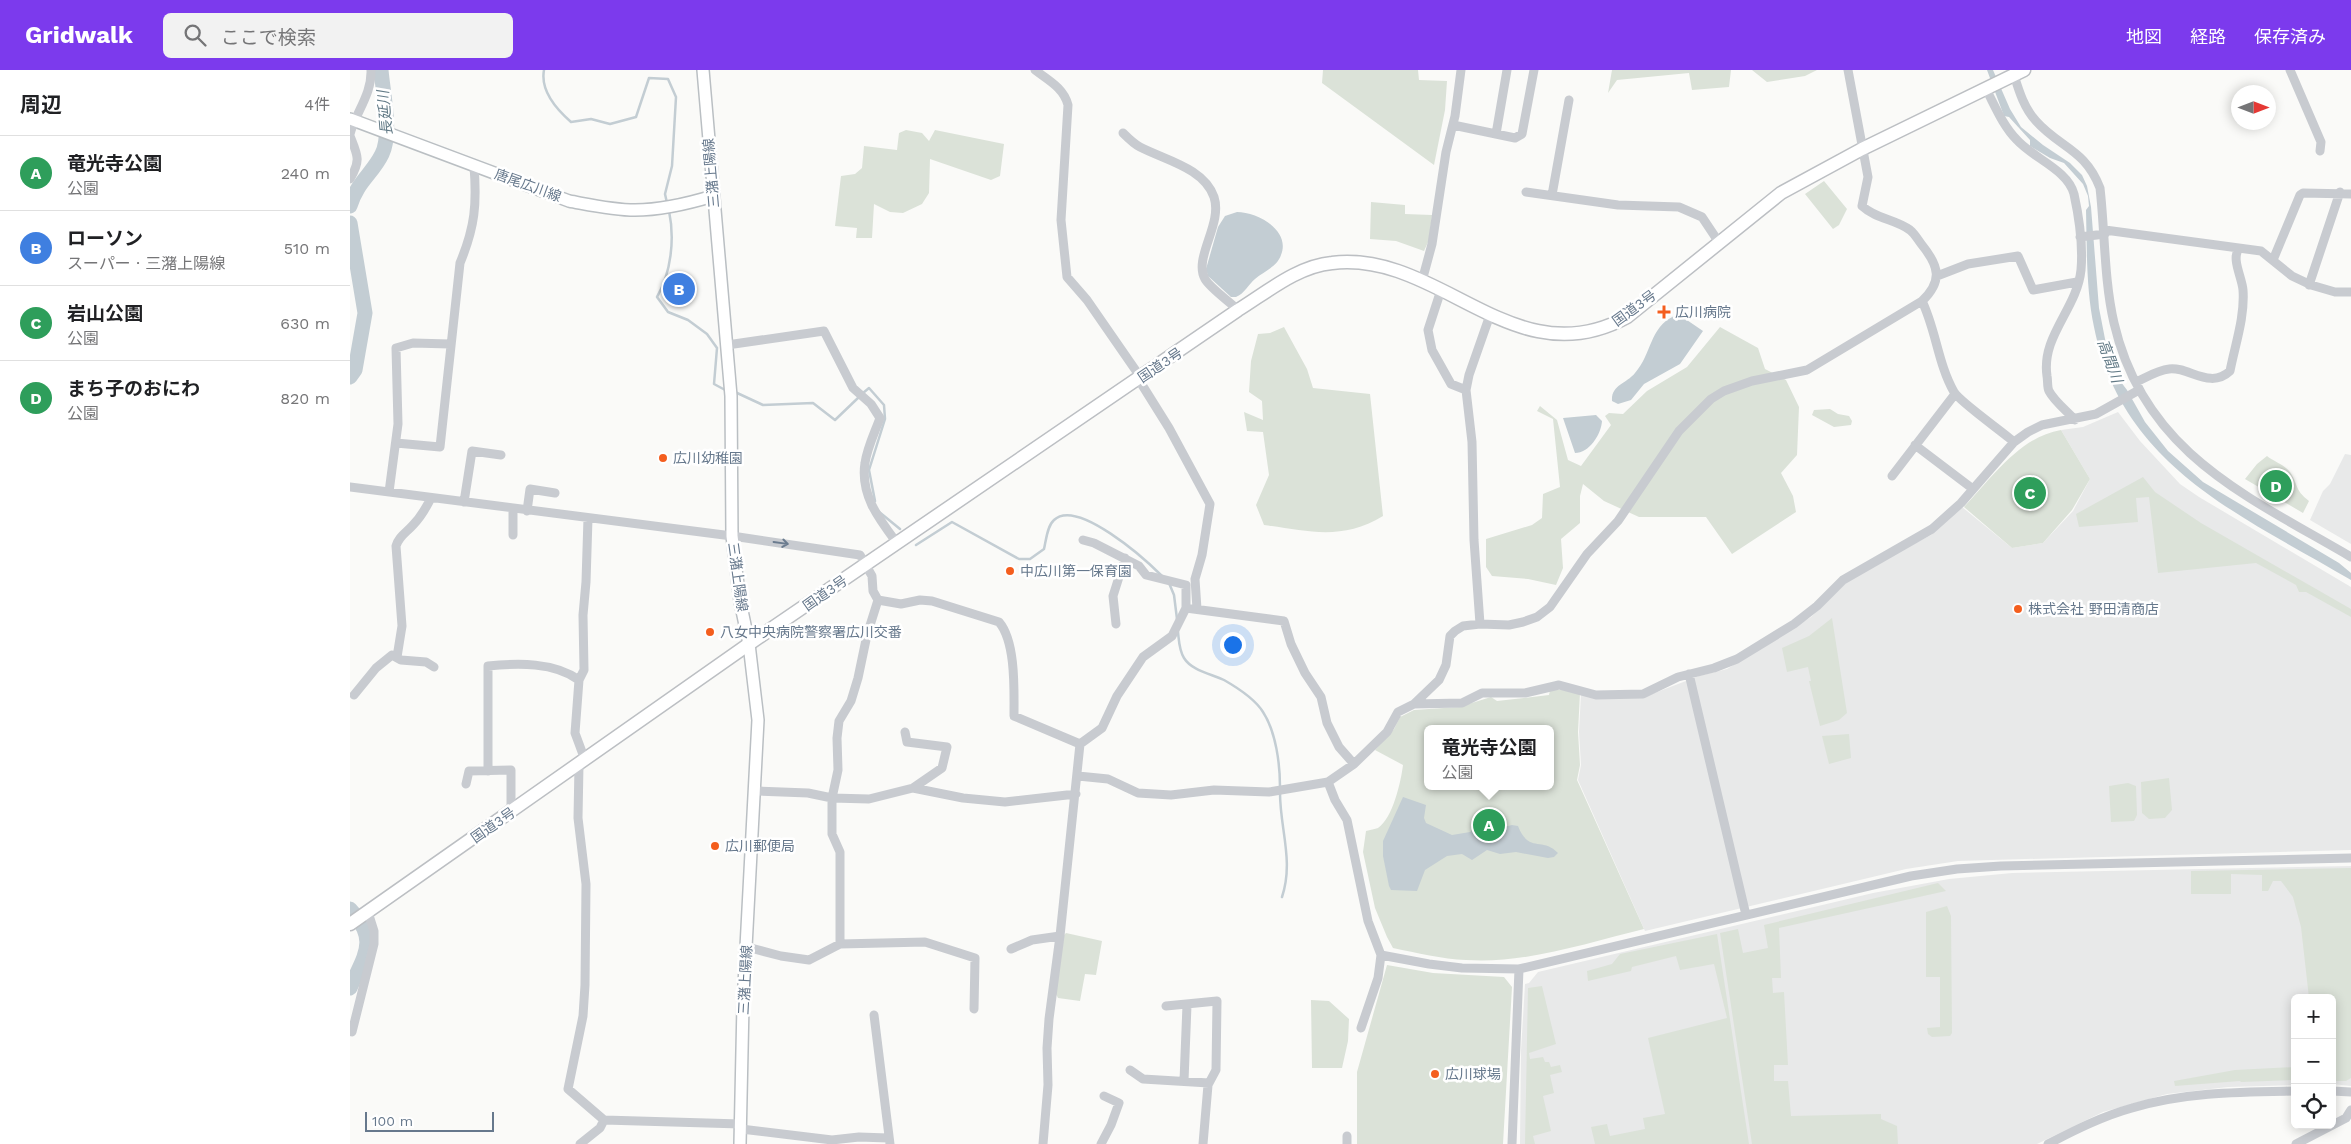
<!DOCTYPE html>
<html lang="ja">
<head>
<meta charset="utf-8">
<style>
	:root { --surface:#fff; --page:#f2f2f2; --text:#202124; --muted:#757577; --line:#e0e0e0; --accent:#7c3aed }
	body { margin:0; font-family:"Work Sans","Noto Sans JP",sans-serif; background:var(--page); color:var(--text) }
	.controls { position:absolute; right:15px; bottom:15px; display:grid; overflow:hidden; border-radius:8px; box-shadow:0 2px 12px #0003 }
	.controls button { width:45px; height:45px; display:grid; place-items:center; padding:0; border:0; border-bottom:1px solid var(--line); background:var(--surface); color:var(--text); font:25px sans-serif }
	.compass { position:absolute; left:1881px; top:15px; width:45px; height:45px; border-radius:50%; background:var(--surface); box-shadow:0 2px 12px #0003; rotate:90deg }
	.scale { position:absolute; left:15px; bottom:12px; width:129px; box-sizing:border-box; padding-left:5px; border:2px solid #66788c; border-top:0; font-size:14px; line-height:18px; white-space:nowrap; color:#66788c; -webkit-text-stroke:4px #fff; paint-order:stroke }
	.you { position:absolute; left:882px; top:574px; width:18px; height:18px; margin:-12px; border:4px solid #fff; border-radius:50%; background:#1a73e8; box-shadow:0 0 0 8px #1a73e833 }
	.badge { display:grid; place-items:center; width:32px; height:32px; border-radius:50%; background:var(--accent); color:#fff; font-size:16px; font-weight:700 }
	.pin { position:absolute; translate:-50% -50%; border:2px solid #fff; box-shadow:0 1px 5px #0006 }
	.popup { position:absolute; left:1074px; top:655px; width:130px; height:65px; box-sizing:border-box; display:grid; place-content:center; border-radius:8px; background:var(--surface); filter:drop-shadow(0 1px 4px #0005); font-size:16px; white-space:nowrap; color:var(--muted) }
	.popup b { font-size:19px; color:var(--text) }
	.popup::after { content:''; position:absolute; left:50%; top:100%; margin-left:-10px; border:10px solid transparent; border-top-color:var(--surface) }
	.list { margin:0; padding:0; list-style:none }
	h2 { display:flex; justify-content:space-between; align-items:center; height:65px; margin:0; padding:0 20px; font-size:21px }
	h2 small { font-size:16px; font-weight:400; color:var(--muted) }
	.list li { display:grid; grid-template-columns:32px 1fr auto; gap:15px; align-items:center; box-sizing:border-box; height:75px; padding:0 20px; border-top:1px solid var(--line) }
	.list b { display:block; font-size:19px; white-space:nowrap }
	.list p { margin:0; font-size:16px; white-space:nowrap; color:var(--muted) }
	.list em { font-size:16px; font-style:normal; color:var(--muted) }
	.icon { flex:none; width:28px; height:28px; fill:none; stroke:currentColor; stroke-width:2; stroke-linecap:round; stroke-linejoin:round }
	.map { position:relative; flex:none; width:2001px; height:1074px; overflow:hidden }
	header { display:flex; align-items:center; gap:30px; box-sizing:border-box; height:70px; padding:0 25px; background:var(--accent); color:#fff }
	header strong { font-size:24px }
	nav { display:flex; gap:28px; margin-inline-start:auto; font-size:18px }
	.search { width:350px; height:45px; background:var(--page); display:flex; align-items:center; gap:12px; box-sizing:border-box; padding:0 18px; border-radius:8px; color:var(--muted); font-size:19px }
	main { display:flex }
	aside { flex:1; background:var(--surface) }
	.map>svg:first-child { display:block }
</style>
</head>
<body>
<header>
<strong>Gridwalk</strong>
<div class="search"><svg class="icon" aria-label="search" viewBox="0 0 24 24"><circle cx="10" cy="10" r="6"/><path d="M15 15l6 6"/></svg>ここで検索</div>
<nav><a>地図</a><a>経路</a><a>保存済み</a></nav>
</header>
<main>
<aside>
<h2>周辺<small>4件</small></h2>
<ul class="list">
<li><span class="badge" style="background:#2e9e5b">A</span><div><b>竜光寺公園</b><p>公園</p></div><em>240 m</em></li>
<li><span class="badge" style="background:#3f7fe0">B</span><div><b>ローソン</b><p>スーパー · 三潴上陽線</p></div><em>510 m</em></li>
<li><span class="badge" style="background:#2e9e5b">C</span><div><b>岩山公園</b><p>公園</p></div><em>630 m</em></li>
<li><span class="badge" style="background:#2e9e5b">D</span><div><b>まち子のおにわ</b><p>公園</p></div><em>820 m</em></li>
</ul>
</aside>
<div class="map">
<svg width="2001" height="1074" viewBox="0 0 2001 1074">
	<rect width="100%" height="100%" fill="#fafaf8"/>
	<path fill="#e8e9e9" d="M1768 342 1790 371 1830 414 1849 427 2001 517V780L1608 791 1556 799 1295 861 1228 710 1231 695 1229 662 1231 624 1294 627 1349 606 1377 599 1461 547 1497 512 1508 504 1581 465 1612 437 1662 478 1693 473 1723 441 1740 409 1711 360 1733 357Z
		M1995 384 2001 385V474L1960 450 1973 421 1980 414Z
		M2001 796V1016L1982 1014V928H1945V1015L1878 1017 1817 1024 1753 1042 1687 1074H1170L1171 981 1175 914 1179 913 1188 902 1523 823 1599 809 1662 803Z"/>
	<path fill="#dbe2d8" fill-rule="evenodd" d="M973 0H1068L1069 10 1097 11 1095 40 1084 95 972 13Z
		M1262 0H1381L1379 17 1342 20 1339 3 1267 10 1258 23Z
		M1402 0H1467L1455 6 1417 12Z
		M556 60 572 63 579 71 585 60 654 74 650 106 641 110 580 89 579 123 572 134 553 143 540 142 524 134 522 168H506L507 158 485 156 491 106 505 104 512 98 514 76 547 80 549 63Z
		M1474 111 1497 139 1489 155 1483 159 1455 124Z
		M1021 132 1055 135V144L1082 145 1079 170 1074 181 1046 171 1020 169Z
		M934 257 957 299 963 318 1020 324 1033 446C992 471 958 461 914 455L906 435 919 405 913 362 897 361 894 342 913 350 912 331 899 322 901 291 908 264 920 263Z
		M1370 257 1408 278 1415 299 1436 310 1449 337 1447 385 1431 403 1443 426 1446 442 1382 484 1356 447H1289L1254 431 1233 414 1230 426V453L1211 469 1213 498 1206 515 1178 509 1142 506 1136 497V469L1182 455 1192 448 1193 424 1210 417 1203 349 1187 341 1190 336 1207 350 1218 390 1231 396 1261 355 1255 346 1259 343 1273 344 1297 321 1337 297Z
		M1480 339 1488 344 1499 346 1502 351 1501 355 1484 357 1462 345 1464 340Z
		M1711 360 1740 409 1722 440 1693 473 1662 478 1614 437C1641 409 1669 367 1711 360Z
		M1917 386C1923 391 1935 395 1940 402 1949 416 1944 419 1959 431L1953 443 1895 409 1907 394Z
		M1793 407 1805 422 1851 453 2001 539V547L1956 522H1949L1946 515 1906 493 1808 503 1799 427 1786 428 1788 452 1729 457 1726 444Z
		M1482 548 1497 643 1489 650 1470 656 1459 611H1461L1458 597 1437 602 1432 578 1459 566Z
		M1200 620H1219L1230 623 1228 662 1230 695 1227 710 1294 859C1236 873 1176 894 1116 890 1092 889 1067 883 1043 878L1037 867 1025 838 1013 782 1016 761C1020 760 1025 759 1028 758 1043 748 1051 711 1053 695L1025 680 1044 659 1050 647 1064 640 1109 637 1141 627 1147 631 1199 625ZM1078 659H1200V716H1078Z
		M1499 664 1501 688 1479 694 1472 666Z
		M1819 708 1822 740 1815 748 1799 749 1792 743 1791 712Z
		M1778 713 1786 716 1787 745 1784 751 1761 752 1759 716Z
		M2001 798V1008L1996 1011H1982V928H1959L1951 857 1943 827 1931 811H1923L1918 821H1912V805L1881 804V824H1841V801Z
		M1588 813 1596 821 1429 858 1431 908H1422L1423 923 1434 922 1438 995H1424V1011H1438L1441 1046 1531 1044V1049L1547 1056 1548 1074H1402L1370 863 1388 859 1393 883 1418 878 1414 855Z
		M1597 836 1601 846 1602 963 1600 966 1582 967 1578 964 1577 958 1590 957V907H1576V842Z
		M716 863 752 871 746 905 735 904 730 931 708 928 706 924 714 865Z
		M1367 864 1399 1074H1245L1241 1057 1257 1054 1260 1066 1295 1059 1293 1048 1315 1044 1298 968 1377 948 1364 894 1330 900 1326 886 1282 897 1281 901 1238 911 1237 901 1262 894 1270 884Z
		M1037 895 1083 903 1154 907 1162 917 1153 1074H1007V1002Z
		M1192 916 1206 974 1179 983 1180 989 1193 987 1195 992H1199L1201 997 1210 995 1212 1002 1200 1005 1204 1023 1193 1026 1201 1061 1183 1066 1185 1074H1175L1178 918Z
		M961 930 979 931 999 949 998 971 992 998H962Z
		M1945 997V1010L1891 1012 1890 1011 1825 1016 1824 1011 1885 1000Z"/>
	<path fill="#c3cdd3" d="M1637 0H1643L1660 39 1671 57 1693 75 1720 93 1732 105 1737 116 1741 137 1749 238 1756 274 1768 308 1777 320 1795 352 1818 381 1853 412 1989 493 2001 503V510C1891 445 1772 397 1744 257 1736 219 1737 179 1736 140L1739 136 1738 126 1733 114 1714 93 1700 88 1680 76V70L1659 47 1654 46Z
		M887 142C907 142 941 160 931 185 927 197 914 201 905 209 899 214 894 224 886 227H881L858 206 856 199 868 157 875 146Z
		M1324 246H1331L1353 261 1330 294 1294 314 1281 330 1268 334 1262 331C1261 315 1276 314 1285 303 1302 284 1299 258 1324 246Z
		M1246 345 1252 351C1251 365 1239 383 1225 383L1213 348Z
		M1053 727 1076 735 1074 748 1076 753 1102 765 1120 762 1130 755 1141 760 1162 755 1168 756C1179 784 1192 766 1208 783L1204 787 1198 788 1166 782 1150 784 1137 780 1122 790 1112 784 1097 786 1075 800 1067 821 1041 820 1039 816 1033 786V771Z"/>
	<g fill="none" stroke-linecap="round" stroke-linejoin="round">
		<path stroke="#c3cdd3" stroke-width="2.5" d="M194 0C190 21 206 39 221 52L241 49 260 54 286 47 299 8 318 9 326 27 322 96 315 124 317 133
			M319 141C325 169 321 203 307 227L318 242 338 250 357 264 367 278 364 314 377 321
			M385 322 413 335 463 333 485 350 509 327
			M513 323 519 318 534 335 535 349 519 400 525 431
			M528 441 550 459
			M566 475 602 452 669 489H680L694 479C696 471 697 456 704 450 727 428 795 489 812 506
			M819 513 824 525 827 549
			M828 562C829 571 829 580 834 588 842 601 862 604 874 610 888 618 905 629 913 642 926 662 930 694 930 717
			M930 723C930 759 944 791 932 827"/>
		<path stroke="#c3cdd3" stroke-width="15" d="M0 136C7 112 23 103 32 84 42 64 33 23 31 0
			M0 153 15 243 5 300 0 307
			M0 839C29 870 15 884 0 918"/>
		<defs>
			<path id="major" d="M353 0 381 326 382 466 390 531 399 574 408 650 393 934 390 1074
				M0 49 219 131C241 135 263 140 285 140 309 140 340 133 363 126"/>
			<path id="highway" d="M0 854 399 574 888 240C917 222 948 196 982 193 1090 180 1164 309 1277 247L1431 123 1512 79 1674 0"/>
		</defs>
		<use href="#major" stroke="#babfc3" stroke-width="14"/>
		<use href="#highway" stroke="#bcbfc3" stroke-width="15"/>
		<path stroke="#c8cbd0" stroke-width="9" d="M685 0C698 10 714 18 718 35L711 150 717 207 737 230 791 308
			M1940 0 1971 72 1970 81
			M1664 5C1669 21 1674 38 1686 51 1710 78 1735 79 1750 118 1755 162 1754 210 1764 253 1794 383 1897 426 2001 487
			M1636 19C1645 36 1653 56 1667 70 1683 88 1718 100 1724 124 1729 147 1733 177 1731 200 1727 239 1691 266 1697 306 1698 311 1697 317 1699 321 1704 331 1717 341 1725 350
			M1103 55 1165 68 1172 64 1184 0
			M773 63C778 68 784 74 790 77 815 90 854 98 864 127 873 154 843 188 855 209 860 218 880 232 888 240
			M0 64C6 42 22 24 21 0
			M1146 64 1157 0
			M0 66C8 86 11 90 0 109
			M1176 122 1268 135 1329 137 1352 147 1368 171
			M1202 125 1219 30
			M1755 160 1911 181 1942 206 1961 215 1985 222H2001
			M1730 167 1755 164
			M1923 190 1950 125 1953 123 2001 124
			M1587 206 1618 194 1668 186 1683 220 1727 212
			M1072 211 1082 174 1096 82 1105 46 1111 0
			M1959 215 1990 122
			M1091 220 1078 260 1082 280 1101 314 1116 320
			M1572 231C1586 260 1588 294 1604 322 1610 332 1653 362 1664 372
			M377 275 474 261 503 318 521 334 530 348C525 362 517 378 515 393 510 425 529 449 547 473
			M789 310 819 358 860 434 852 485 845 509 847 539
			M1786 312C1795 308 1808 300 1819 299 1838 296 1860 320 1880 301 1885 275 1895 247 1893 220 1892 207 1881 189 1889 178
			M46 373 90 377 110 193C125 157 127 134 124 96
			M1565 375 1623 419
			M1542 406 1605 324
			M0 417 382 466 510 485 522 506 523 521 528 530 551 534 570 530 582 531 649 552C666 572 664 620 664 646L730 674
			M39 422 48 354 46 278 63 273 100 274
			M114 432 122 381 151 385
			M163 439V465
			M177 441 180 419 205 423
			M836 538 934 551 941 574 955 603 971 627 977 653 989 677 1004 694
			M766 554 763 526 775 488
			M1130 554 1124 470 1122 372 1116 320 1119 305 1140 245
			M47 587 52 556 46 476C49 466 56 463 63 455 71 447 76 438 81 428
			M1339 604 1396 845
			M4 625 26 598 42 585 51 590 76 592 84 597
			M1064 634 1112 633 1132 623H1175L1209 615 1246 625 1293 624 1328 607 1364 598 1387 589 1444 554 1467 536 1493 510 1582 459 1611 433 1664 372 1678 362 1692 355 1746 344 1789 320
			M555 662 557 672 597 677 592 698 563 718
			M235 690 225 663 229 610 234 600 233 545 236 512 238 448
			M229 695 228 748 236 814 235 915 233 946 218 1019 254 1050
			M138 701V596C168 593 204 592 229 610
			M728 706 758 709 788 723 821 725 864 720 919 722 978 712 1004 694 1037 662 1048 642 1064 634 1089 610 1096 595 1100 566 1105 561 1113 556 1130 554 1159 555 1173 552 1187 547 1200 537 1237 484 1268 451 1329 361 1361 329 1374 321 1402 311 1457 300 1572 231C1593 211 1589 196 1572 175 1568 170 1565 164 1560 160 1545 149 1526 149 1512 136L1518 107 1498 0
			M978 712 985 730 997 750 1018 851 1031 885 1028 908 1011 958
			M116 714 119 701 161 700V743
			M406 721 458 723 482 728 519 729 563 718 613 728 655 732 726 724
			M490 874V782L482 764V728L488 700 487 668 489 651 501 631 508 608 517 565 528 530
			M397 877 431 886 459 890 490 874 575 872 625 888 624 939
			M661 879 682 870 710 866
			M1031 885 1079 894 1112 898 1169 899 1561 806 1607 799 1651 796 2001 788
			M816 936 867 931 866 1000 858 1015 853 1074
			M524 945 540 1074
			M2 962 24 874V861L18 842
			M780 1000 793 1009 859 1013
			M834 1011 837 935
			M1982 1021 2001 1022
			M254 1050 391 1054
			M391 1059 482 1070 509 1067 538 1068
			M997 1066V1074
			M230 1074 250 1058 254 1050
			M693 1074 698 1015 697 978 699 949 710 866 730 674 752 658 767 626 793 587 822 566 836 538V515L796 505 789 496 744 473 733 470
			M751 1074 761 1055 769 1033 754 1026
			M1162 1074 1169 899
			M1698 1074C1725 1060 1753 1046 1782 1038 1835 1022 1890 1022 1945 1021
			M1946 1074 1996 1048 2001 1040"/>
		<use href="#major" stroke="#fff" stroke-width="11"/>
		<use href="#highway" stroke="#fff" stroke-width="12"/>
	</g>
	<defs><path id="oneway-shaft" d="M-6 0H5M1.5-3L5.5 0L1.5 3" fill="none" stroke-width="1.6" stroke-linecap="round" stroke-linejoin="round" transform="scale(1.25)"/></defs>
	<use stroke="#6b7c8f" href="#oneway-shaft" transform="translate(431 473) rotate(8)"/>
	<g fill="#f45e1e" stroke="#fff" stroke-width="2">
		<path d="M1311.5 234.5h5v5h5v5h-5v5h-5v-5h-5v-5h5z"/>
		<circle cx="313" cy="388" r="5"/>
		<circle cx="660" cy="501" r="5"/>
		<circle cx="1668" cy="539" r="5"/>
		<circle cx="360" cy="562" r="5"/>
		<circle cx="365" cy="776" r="5"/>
		<circle cx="1085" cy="1004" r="5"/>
	</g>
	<g text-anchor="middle" stroke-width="5" stroke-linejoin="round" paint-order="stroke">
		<g font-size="14" fill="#66788c" stroke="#fff">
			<text transform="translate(361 103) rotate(-95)" y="5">三潴上陽線</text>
			<text transform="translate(178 115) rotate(20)" y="5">唐尾広川線</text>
			<text transform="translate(1284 238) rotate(-36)" y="5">国道3号</text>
			<text transform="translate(810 295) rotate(-34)" y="5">国道3号</text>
			<text transform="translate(388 507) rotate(82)" y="5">三潴上陽線</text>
			<text transform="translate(475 523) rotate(-35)" y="5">国道3号</text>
			<text transform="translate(143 755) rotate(-35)" y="5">国道3号</text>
			<text transform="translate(395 910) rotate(-87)" y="5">三潴上陽線</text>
		</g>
		<g font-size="14" fill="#66788c" stroke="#fff" text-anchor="start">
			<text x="1325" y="247">広川病院</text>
			<text x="323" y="393">広川幼稚園</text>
			<text x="670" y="506">中広川第一保育園</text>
			<text x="1678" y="544">株式会社 野田清商店</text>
			<text x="370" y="567">八女中央病院警察署広川交番</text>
			<text x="375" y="781">広川郵便局</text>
			<text x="1095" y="1009">広川球場</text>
		</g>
		<g font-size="15" font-style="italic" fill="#627a86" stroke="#fff">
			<text transform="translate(35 43) rotate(-95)" y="5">長延川</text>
			<text transform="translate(1760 291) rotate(70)" y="5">高間川</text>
		</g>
	</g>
</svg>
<div class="controls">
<button>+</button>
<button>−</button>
<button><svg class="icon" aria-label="locate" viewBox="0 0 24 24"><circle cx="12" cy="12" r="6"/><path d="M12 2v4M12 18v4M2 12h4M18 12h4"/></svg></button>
</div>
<svg class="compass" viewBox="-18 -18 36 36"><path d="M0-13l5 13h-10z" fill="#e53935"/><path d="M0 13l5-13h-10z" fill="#757577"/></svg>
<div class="scale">100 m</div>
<div class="you"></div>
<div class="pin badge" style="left:1139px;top:755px;background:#2e9e5b">A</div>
<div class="popup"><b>竜光寺公園</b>公園</div>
<div class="pin badge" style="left:329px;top:219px;background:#3f7fe0">B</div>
<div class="pin badge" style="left:1680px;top:423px;background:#2e9e5b">C</div>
<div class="pin badge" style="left:1926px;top:416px;background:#2e9e5b">D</div>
</div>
</main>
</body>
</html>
